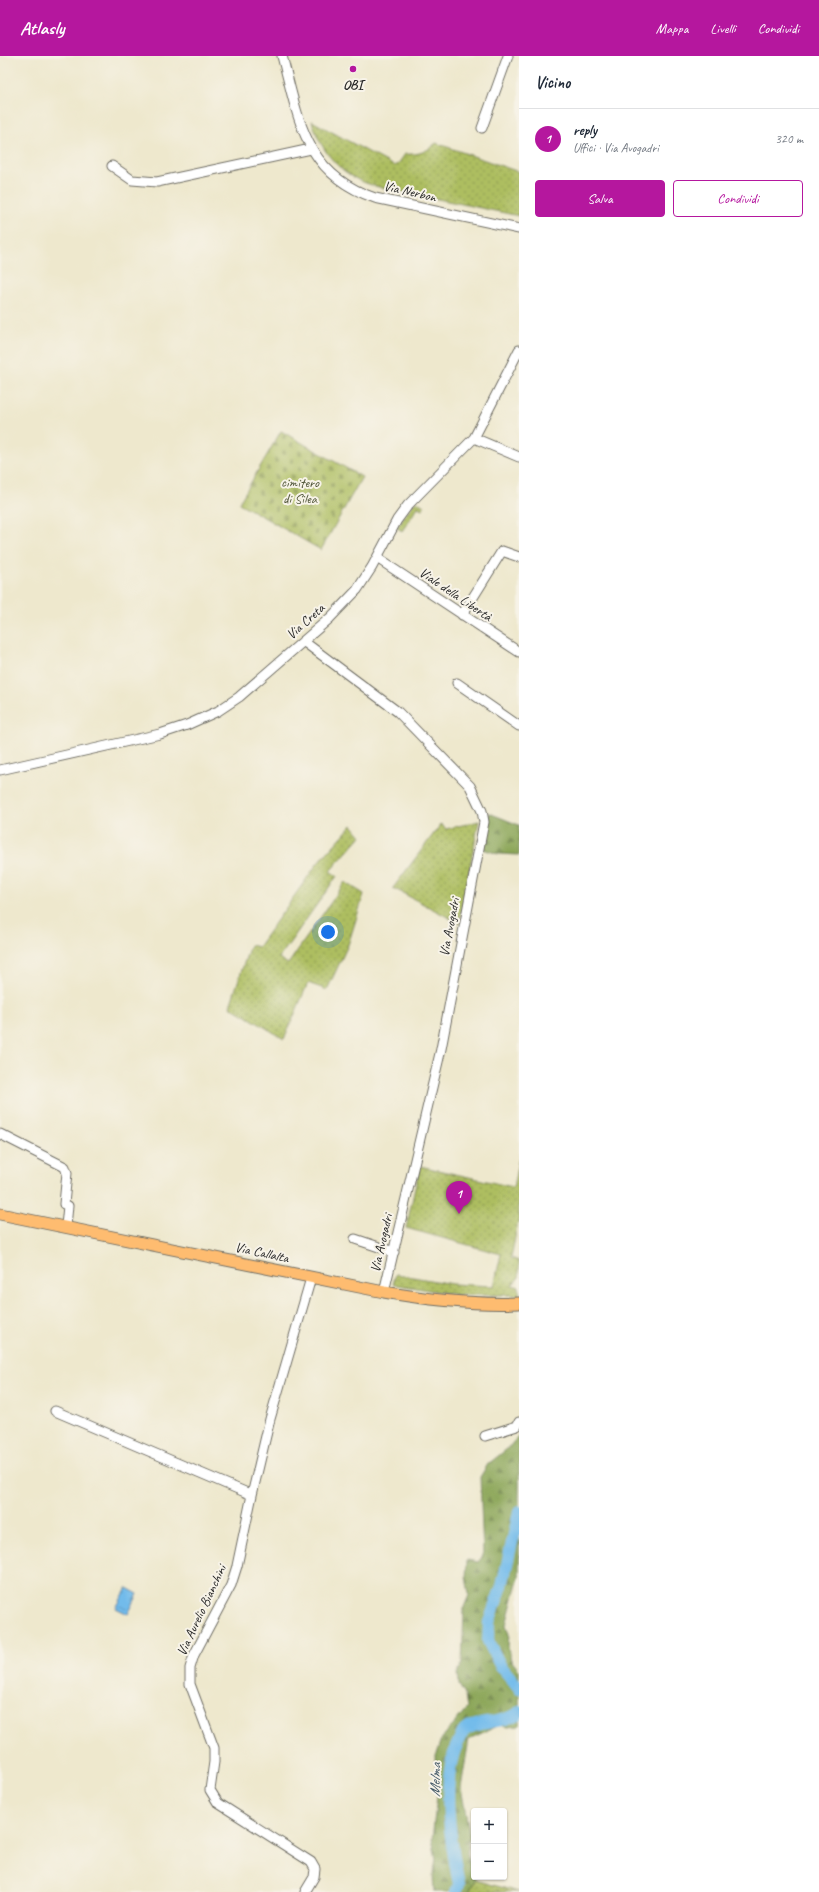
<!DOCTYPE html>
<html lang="it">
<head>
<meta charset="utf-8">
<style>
	:root { --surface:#fff; --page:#f6f6f7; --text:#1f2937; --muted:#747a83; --line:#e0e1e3; --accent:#b5179e }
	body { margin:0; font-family:Caveat,sans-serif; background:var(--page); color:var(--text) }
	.controls { position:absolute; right:12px; bottom:12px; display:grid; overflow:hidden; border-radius:4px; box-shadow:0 1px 3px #0004 }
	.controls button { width:36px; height:36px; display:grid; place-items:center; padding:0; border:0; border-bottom:1px solid var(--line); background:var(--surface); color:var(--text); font:20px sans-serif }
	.you { position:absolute; left:328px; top:876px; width:14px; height:14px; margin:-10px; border:3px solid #fff; border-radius:50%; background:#1a73e8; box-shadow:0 0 0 6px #1a73e833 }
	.badge { display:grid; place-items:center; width:26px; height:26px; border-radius:50%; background:var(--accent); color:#fff; font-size:13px; font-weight:700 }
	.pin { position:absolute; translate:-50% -33px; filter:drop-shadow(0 1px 2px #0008) }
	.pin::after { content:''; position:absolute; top:21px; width:14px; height:12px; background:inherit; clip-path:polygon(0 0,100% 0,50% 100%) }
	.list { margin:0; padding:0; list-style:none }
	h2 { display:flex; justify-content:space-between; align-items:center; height:52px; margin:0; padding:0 16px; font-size:17px }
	h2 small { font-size:13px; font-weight:400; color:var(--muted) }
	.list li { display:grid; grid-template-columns:26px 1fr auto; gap:12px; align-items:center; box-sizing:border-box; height:60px; padding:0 16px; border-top:1px solid var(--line) }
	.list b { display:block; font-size:15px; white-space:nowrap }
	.list p { margin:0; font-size:13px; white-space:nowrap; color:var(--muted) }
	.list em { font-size:13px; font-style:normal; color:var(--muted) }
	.actions { display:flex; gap:8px; padding:12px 16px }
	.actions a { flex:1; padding:9px 0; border:1px solid var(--accent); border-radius:4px; text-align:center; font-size:14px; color:var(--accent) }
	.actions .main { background:var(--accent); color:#fff }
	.map { position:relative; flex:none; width:519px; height:1836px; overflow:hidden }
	header { display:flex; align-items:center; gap:24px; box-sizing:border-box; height:56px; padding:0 20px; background:var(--accent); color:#fff }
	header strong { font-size:19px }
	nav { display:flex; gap:22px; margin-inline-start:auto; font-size:14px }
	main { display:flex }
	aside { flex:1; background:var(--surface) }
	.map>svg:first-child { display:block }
</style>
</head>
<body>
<header>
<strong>Atlasly</strong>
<nav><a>Mappa</a><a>Livelli</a><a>Condividi</a></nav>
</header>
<main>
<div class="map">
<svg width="519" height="1836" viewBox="0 0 519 1836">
	<defs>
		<pattern id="grass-dots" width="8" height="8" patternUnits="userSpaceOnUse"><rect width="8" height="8" fill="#adbe61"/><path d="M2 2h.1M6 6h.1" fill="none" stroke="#8d9b50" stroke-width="1.8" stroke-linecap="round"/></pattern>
		<pattern id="forest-firs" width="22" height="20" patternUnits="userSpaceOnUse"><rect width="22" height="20" fill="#8aa557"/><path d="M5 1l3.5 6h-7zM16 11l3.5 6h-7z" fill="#718748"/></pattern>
		<pattern id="cemetery-stones" width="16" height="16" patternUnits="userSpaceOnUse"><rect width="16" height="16" fill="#adbe61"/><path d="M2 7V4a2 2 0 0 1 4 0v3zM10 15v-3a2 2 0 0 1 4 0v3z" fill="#8d9b50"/></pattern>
		<pattern id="water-ripples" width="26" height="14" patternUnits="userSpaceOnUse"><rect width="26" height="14" fill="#72bbeb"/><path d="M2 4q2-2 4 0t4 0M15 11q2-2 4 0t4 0" fill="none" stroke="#5e98bf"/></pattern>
	</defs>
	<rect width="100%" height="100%" fill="#f7f3e8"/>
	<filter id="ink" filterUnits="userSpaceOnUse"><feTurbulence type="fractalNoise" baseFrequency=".025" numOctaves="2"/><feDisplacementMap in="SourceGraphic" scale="8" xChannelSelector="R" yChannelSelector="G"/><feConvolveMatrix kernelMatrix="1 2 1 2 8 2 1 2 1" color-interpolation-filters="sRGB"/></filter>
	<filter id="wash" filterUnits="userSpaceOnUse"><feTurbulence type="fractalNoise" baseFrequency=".012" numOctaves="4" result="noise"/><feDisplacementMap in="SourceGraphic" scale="16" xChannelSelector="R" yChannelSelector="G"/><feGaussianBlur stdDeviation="0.9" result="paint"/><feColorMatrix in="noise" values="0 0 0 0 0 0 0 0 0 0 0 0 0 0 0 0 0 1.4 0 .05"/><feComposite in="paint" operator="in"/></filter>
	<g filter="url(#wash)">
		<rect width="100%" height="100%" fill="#eee8cd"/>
		<path fill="url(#grass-dots)" stroke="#6c7446" d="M312 65 394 110 398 108 405 98C419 99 426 96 436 87L519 116V160C484 153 449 145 414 138 394 134 367 131 350 119 331 107 318 87 312 65Z
			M416 445 424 450 422 453 418 451 402 475 397 472 404 460Z
			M479 765 459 867 393 832 441 768 446 773Z
			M352 769 361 780 330 815 337 820 279 902 288 908 345 826 364 838 348 889 327 934 308 927 284 983 230 950 250 889 258 891 317 808Z
			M519 1102V1161L511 1202 519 1205V1221L512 1229 519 1231V1239H458L393 1228 396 1218 452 1228 494 1230 501 1198 406 1172 420 1110 513 1131Z
			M475 1824 519 1836H469Z"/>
		<path fill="url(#forest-firs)" stroke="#5a6841" d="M489 757 519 769V799L498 798 483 793Z
			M519 1380V1519L506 1569 509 1578 508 1591 511 1604 519 1614V1670L507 1671 500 1669 469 1683 461 1732 470 1780 467 1797 475 1824 469 1836H434L433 1820 436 1803 432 1783 437 1740 436 1698 441 1683 467 1652 465 1639 459 1629 458 1617 462 1607 464 1551 469 1539 466 1521 467 1504 478 1506 483 1500 480 1421 488 1408 507 1393Z"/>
		<path fill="url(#cemetery-stones)" stroke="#6c7446" d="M281 375 362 421 321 494 239 447Z"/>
		<path fill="url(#water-ripples)" stroke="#4e738b" d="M127 1532 138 1538 128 1558 116 1552Z"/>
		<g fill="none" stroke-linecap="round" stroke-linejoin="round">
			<path stroke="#72bbeb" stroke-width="12" d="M519 1456 502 1530 489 1566 488 1585 500 1609 519 1632
				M456 1836 459 1828C451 1788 439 1719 460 1683 461 1681 462 1677 464 1675 476 1664 505 1669 519 1656"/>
		</g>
	</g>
	<g filter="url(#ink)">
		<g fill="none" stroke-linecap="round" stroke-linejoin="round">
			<defs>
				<path id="minor" d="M282 0C299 63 304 118 375 142L519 173
					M482 72 508 0
					M112 110 132 124 157 126 311 93
					M474 382 519 401
					M377 502 519 596
					M462 559 502 495 519 501
					M303 585 398 656 470 730 482 755 484 766 441 993 384 1236
					M457 627 519 670
					M0 714 160 678 187 669 218 655 239 641 330 562 357 534 372 511 397 464 408 449 474 382 519 294
					M0 1078 65 1111 67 1117 64 1148 68 1150 66 1170
					M355 1183 394 1196
					M55 1355 252 1439
					M485 1380 517 1370 519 1366
					M305 1836 314 1821 315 1813 311 1806 218 1747 210 1734 214 1706V1692L190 1628V1612L194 1599 231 1529 237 1510 252 1439 270 1363 311 1222"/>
				<path id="major" d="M0 1158 384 1236C430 1244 473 1249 519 1247"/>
			</defs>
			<use href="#minor" stroke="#6f6d64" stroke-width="11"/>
			<use href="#major" stroke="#6f6d64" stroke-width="13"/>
			<use href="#minor" stroke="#fff" stroke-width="9"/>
			<use href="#major" stroke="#febc70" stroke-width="11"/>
		</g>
	</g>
	<circle fill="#b5179e" stroke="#f7f3e8" stroke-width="1.5" cx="353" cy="13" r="4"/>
	<g text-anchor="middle" stroke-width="4" stroke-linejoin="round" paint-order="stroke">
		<g font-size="14" font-weight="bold" fill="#2b2b2b" stroke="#f7f3e8">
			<text x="353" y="33">OBI</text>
		</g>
		<g font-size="14" fill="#2b2b2b" stroke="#f7f3e8">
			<text transform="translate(410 135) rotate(13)" y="5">Via Nerbon</text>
			<text transform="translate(456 538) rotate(34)" y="5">Viale della Libertà</text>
			<text transform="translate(305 565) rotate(-42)" y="5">Via Creta</text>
			<text transform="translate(449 871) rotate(-79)" y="5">Via Avogadri</text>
			<text transform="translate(381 1187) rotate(-77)" y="5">Via Avogadri</text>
			<text transform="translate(262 1196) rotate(12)" y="5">Via Callalta</text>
			<text transform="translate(201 1554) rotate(-65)" y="5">Via Aurelio Bianchini</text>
		</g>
		<g font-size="14" fill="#52573b" stroke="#f7f3e8">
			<text x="300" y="431">cimitero<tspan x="300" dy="16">di Silea</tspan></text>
		</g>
		<g font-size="15" font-style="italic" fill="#405665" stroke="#f7f3e8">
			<text transform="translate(435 1724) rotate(-88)" y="5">Melma</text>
		</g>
	</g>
</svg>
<div class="controls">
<button>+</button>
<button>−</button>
</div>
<div class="you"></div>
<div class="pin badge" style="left:459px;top:1158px">1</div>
</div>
<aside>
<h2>Vicino<small></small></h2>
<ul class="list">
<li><span class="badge">1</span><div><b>reply</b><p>Uffici · Via Avogadri</p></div><em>320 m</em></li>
</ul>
<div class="actions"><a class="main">Salva</a><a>Condividi</a></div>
</aside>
</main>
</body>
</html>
